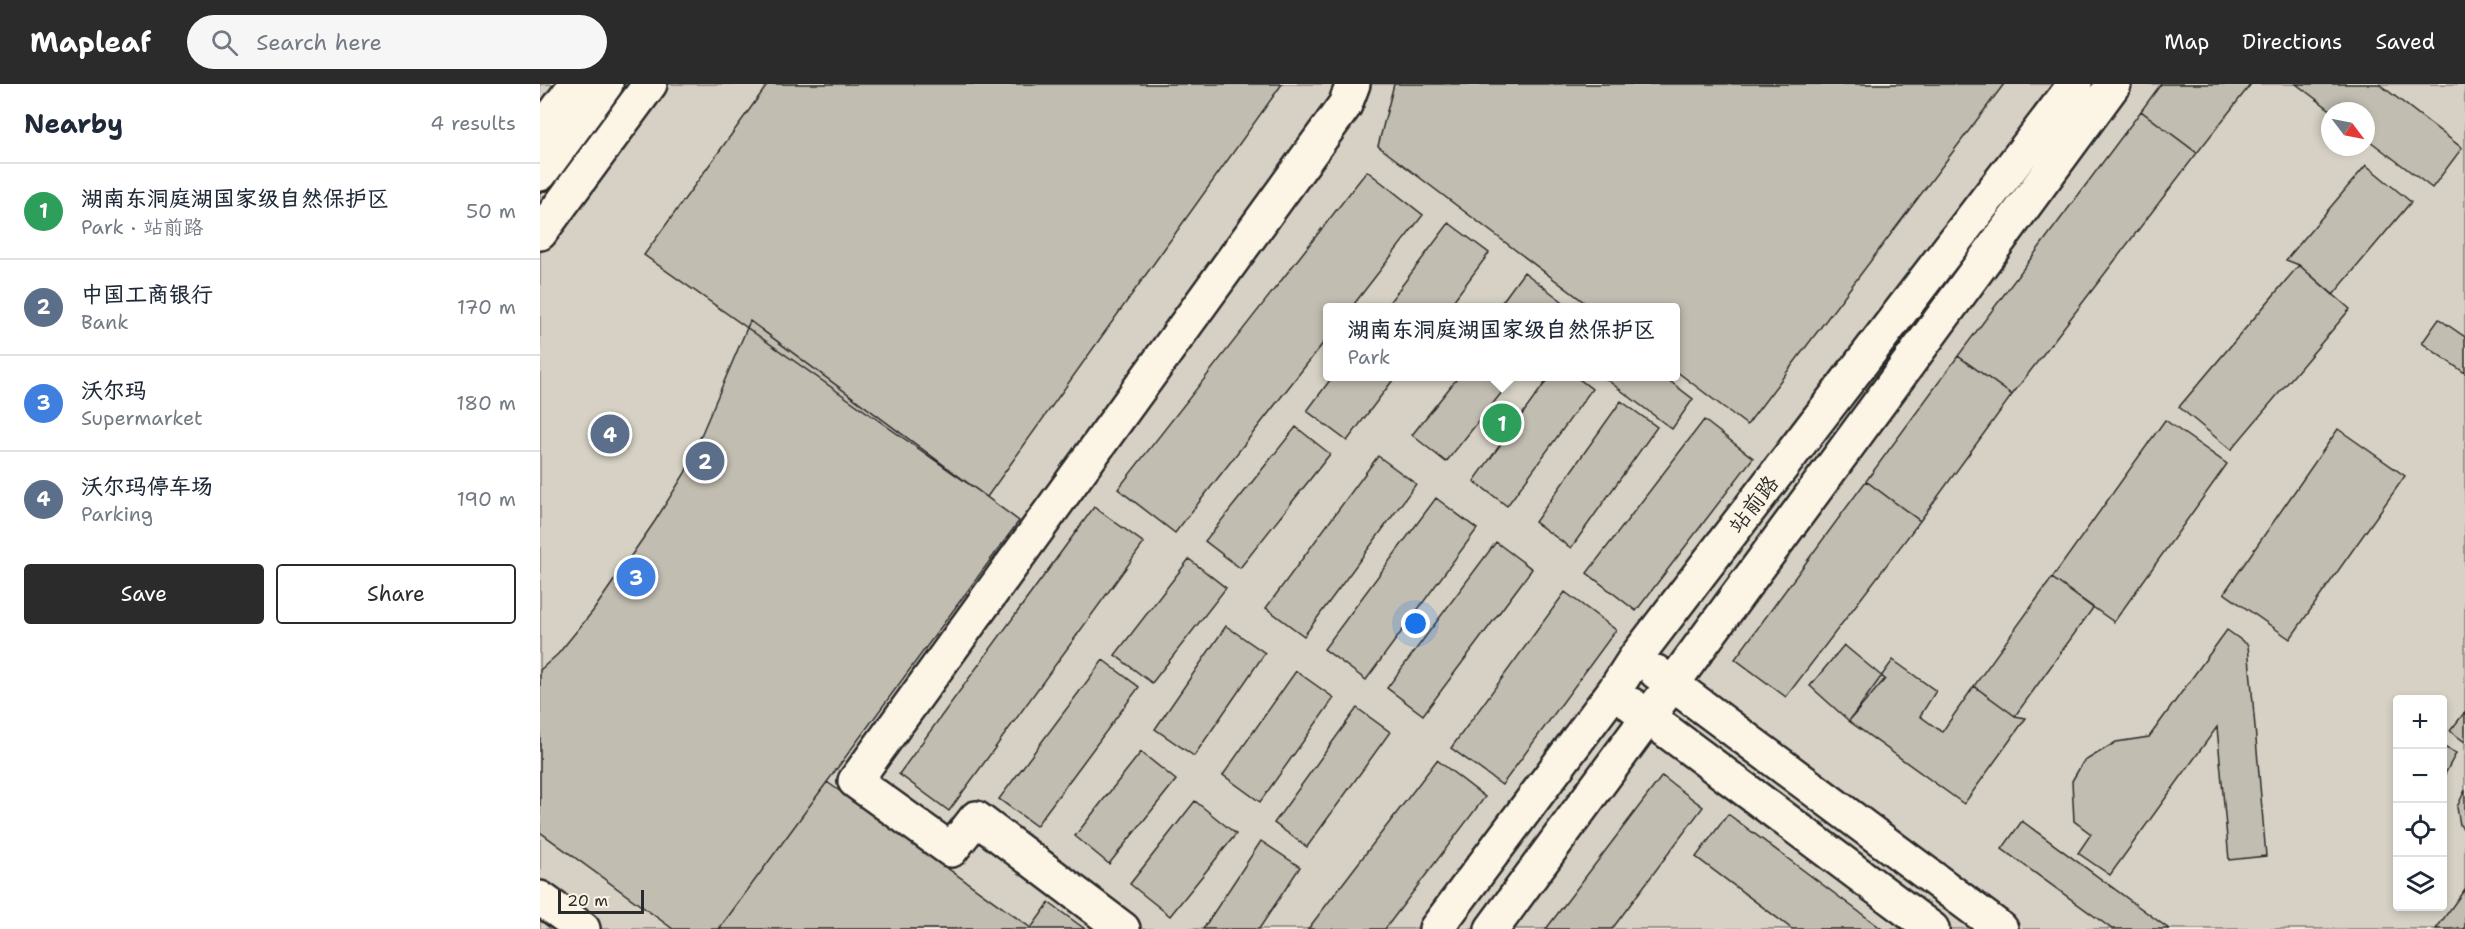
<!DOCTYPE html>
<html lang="en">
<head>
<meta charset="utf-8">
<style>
	:root { --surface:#fff; --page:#f6f6f7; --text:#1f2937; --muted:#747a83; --line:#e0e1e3; --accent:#2b2b2b }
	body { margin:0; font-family:"Shantell Sans","LXGW WenKai TC",sans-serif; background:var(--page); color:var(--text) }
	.controls { position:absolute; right:18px; bottom:18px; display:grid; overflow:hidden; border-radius:6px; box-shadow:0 3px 9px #0003 }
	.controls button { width:54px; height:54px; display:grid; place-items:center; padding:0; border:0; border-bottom:2px solid var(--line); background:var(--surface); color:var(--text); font:30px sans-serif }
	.compass { position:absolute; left:1781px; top:18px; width:54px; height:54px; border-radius:50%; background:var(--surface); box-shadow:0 3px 9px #0003; rotate:122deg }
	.scale { position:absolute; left:18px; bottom:15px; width:86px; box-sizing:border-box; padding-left:6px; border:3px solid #2b2b2b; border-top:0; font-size:16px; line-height:21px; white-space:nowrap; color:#2b2b2b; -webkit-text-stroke:4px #fcf5e5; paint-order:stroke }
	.you { position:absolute; left:876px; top:540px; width:21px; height:21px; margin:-15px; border:4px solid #fff; border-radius:50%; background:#1a73e8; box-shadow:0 0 0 9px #1a73e833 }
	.badge { display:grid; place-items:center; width:39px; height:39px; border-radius:50%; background:var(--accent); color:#fff; font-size:20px; font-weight:700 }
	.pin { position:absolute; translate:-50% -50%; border:3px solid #fff; box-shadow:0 2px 6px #0006 }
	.popup { position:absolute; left:783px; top:219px; width:357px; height:78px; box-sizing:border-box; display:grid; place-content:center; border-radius:6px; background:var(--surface); filter:drop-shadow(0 2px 4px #0005); font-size:20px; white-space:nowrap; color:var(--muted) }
	.popup b { font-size:22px; color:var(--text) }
	.popup::after { content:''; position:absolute; left:50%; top:100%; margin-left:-12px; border:12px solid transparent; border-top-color:var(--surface) }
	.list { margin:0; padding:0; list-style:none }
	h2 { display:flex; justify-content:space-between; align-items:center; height:78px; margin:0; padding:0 24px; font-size:26px }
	h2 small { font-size:20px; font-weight:400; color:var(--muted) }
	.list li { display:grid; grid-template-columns:39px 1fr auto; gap:18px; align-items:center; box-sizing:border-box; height:96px; padding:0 24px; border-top:2px solid var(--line) }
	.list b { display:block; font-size:22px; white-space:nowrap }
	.list p { margin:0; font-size:20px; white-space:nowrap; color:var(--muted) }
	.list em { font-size:20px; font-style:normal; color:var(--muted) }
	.actions { display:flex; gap:12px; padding:18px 24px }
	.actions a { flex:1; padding:14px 0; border:2px solid var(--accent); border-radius:6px; text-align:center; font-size:21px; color:var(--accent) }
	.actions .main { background:var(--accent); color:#fff }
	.icon { flex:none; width:33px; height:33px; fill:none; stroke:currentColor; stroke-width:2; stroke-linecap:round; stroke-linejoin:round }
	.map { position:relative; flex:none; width:1925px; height:845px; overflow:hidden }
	header { display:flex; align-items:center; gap:36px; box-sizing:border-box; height:84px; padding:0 30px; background:var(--accent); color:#fff }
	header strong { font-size:28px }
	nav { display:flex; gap:33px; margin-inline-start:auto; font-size:21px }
	.search { width:420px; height:54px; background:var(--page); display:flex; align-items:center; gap:15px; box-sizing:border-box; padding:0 21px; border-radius:33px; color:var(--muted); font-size:22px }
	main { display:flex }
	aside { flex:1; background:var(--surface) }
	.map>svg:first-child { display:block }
</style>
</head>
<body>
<header>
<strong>Mapleaf</strong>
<div class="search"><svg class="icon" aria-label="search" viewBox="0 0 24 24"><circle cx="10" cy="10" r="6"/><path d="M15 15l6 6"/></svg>Search here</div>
<nav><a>Map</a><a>Directions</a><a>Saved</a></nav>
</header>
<main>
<aside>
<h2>Nearby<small>4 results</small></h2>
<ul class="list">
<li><span class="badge" style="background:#2e9e5b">1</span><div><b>湖南东洞庭湖国家级自然保护区</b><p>Park · 站前路</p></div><em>50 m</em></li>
<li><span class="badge" style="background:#5c6f8a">2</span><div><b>中国工商银行</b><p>Bank</p></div><em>170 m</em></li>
<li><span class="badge" style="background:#3f7fe0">3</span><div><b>沃尔玛</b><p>Supermarket</p></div><em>180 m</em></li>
<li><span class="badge" style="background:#5c6f8a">4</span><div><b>沃尔玛停车场</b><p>Parking</p></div><em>190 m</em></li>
</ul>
<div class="actions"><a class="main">Save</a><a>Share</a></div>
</aside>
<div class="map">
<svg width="1925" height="845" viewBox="0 0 1925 845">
	<rect width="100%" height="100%" fill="#f4edde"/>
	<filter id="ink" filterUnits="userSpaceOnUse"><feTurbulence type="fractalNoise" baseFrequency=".0167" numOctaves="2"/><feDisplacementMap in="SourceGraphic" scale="12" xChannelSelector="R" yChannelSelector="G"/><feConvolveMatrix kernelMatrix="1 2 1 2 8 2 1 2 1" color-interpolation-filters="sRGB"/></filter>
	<g filter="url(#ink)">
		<path fill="#d6d1c4" stroke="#807e78" stroke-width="1.5" fill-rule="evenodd" d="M0 0H1925V845H0ZM1790 27H1826V63H1790ZM788 224H1136V292H788ZM1858 616H1902V822H1858Z"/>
		<path fill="#c2bdb1" stroke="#2b2b2b" stroke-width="1.5" d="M228 0H742L447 413 104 171Z
			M854 0H1464L1207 341 1136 287V224H1052L838 62Z
			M1621 0H1711L1657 69 1601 27Z
			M1756 0H1839L1922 64 1892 104 1826 54V27H1792Z
			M1601 27 1657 69 1472 311 1418 272Z
			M1826 81 1871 118 1793 211 1759 181 1746 176Z
			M827 87 883 131 811 224H788V253L635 449 578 405Z
			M909 139 949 169 908 224H845Z
			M1759 181 1810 225 1691 366 1639 323Z
			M984 188 1031 224H969L962 218Z
			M1899 235 1925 253V289L1882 259Z
			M210 237 479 437 179 845H133L0 748V586L18 570 53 527 115 437 145 389Z
			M1418 272 1472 311 1380 437 1326 397Z
			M793 292H856L807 357 767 327Z
			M919 292H975L906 378 872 351Z
			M1010 292H1035L1052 305 967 422 934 397Z
			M1062 292H1123L1153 315 1132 345Z
			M1081 317 1117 343 1031 464 995 438Z
			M1164 336 1213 374 1096 527 1047 489Z
			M1625 336 1687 380 1574 538 1512 494Z
			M756 343 790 370 700 484 665 457Z
			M1798 345 1865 392 1750 555 1684 509Z
			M838 372 876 400 764 552 726 524Z
			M1326 397 1380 437 1246 613 1195 575Z
			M896 414 937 445 826 596 784 565Z
			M554 423 604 459 409 727 359 690Z
			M956 458 992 485 883 631 847 604Z
			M649 475 686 504 612 599 575 571Z
			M1512 494 1553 524 1475 632 1434 602Z
			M1025 508 1076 546 962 701 911 664Z
			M686 542 725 569 654 672 615 645Z
			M1687 546 1708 561 1726 772 1689 776 1677 643 1570 791 1538 769 1551 750 1534 737 1532 697 1543 678 1576 658 1609 653Z
			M1304 561 1345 595 1309 637 1270 602Z
			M563 576 599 603 496 742 459 715Z
			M1353 576 1396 607 1380 632 1402 648 1434 602 1475 632 1486 634 1424 720 1309 637Z
			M756 587 794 614 720 718 683 691Z
			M817 624 850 648 767 763 734 739Z
			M1925 628V658L1910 647Z
			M1902 662 1916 669 1902 696Z
			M601 668 636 696 569 780 535 752Z
			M897 676 945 713 845 845H768Z
			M1122 692 1163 723 1072 845H1006Z
			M287 698 491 844 509 819 545 845H179Z
			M1925 706V747L1920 741 1917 723Z
			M655 717 696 750 630 832 590 800Z
			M1188 730 1342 845H1252L1156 773Z
			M1482 737 1629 845H1572L1462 765Z
			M721 757 760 783 719 845H663Z
			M1925 805V845H1896Z"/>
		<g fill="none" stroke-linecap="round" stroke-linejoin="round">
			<defs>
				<path id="minor" d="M0 149 110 0
					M0 814 43 845
					M583 845 436 734 411 766 315 697 805 21 813 0"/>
				<path id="major" d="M0 49 36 0
					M0 90 66 0
					M1116 588 1461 845
					M1092 621 1392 845
					M896 845 1074 607 1096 573 1535 0
					M952 845 1574 0"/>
			</defs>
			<use href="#minor" stroke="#2b2b2b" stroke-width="38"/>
			<use href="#major" stroke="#2b2b2b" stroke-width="38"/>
			<use href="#minor" stroke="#fcf5e5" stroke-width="33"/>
			<use href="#major" stroke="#fcf5e5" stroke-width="33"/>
		</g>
	</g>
	<g text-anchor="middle" stroke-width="4.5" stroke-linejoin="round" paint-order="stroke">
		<g font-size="22" fill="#2b2b2b" stroke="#fcf5e5">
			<text transform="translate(1213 420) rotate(-52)" y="8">站前路</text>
		</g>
	</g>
</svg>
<div class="controls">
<button>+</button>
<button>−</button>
<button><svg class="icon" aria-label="locate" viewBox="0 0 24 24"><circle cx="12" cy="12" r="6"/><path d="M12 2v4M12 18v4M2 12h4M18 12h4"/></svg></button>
<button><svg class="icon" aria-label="layers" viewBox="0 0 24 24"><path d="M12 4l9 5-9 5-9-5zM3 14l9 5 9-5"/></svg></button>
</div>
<svg class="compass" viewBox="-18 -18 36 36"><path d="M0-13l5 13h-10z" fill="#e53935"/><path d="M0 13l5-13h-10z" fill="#747a83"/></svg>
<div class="scale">20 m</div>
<div class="you"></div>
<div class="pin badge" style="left:962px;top:339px;background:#2e9e5b">1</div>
<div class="popup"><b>湖南东洞庭湖国家级自然保护区</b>Park</div>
<div class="pin badge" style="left:165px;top:377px;background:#5c6f8a">2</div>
<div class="pin badge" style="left:96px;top:493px;background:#3f7fe0">3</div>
<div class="pin badge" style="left:70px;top:350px;background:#5c6f8a">4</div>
</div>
</main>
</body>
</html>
